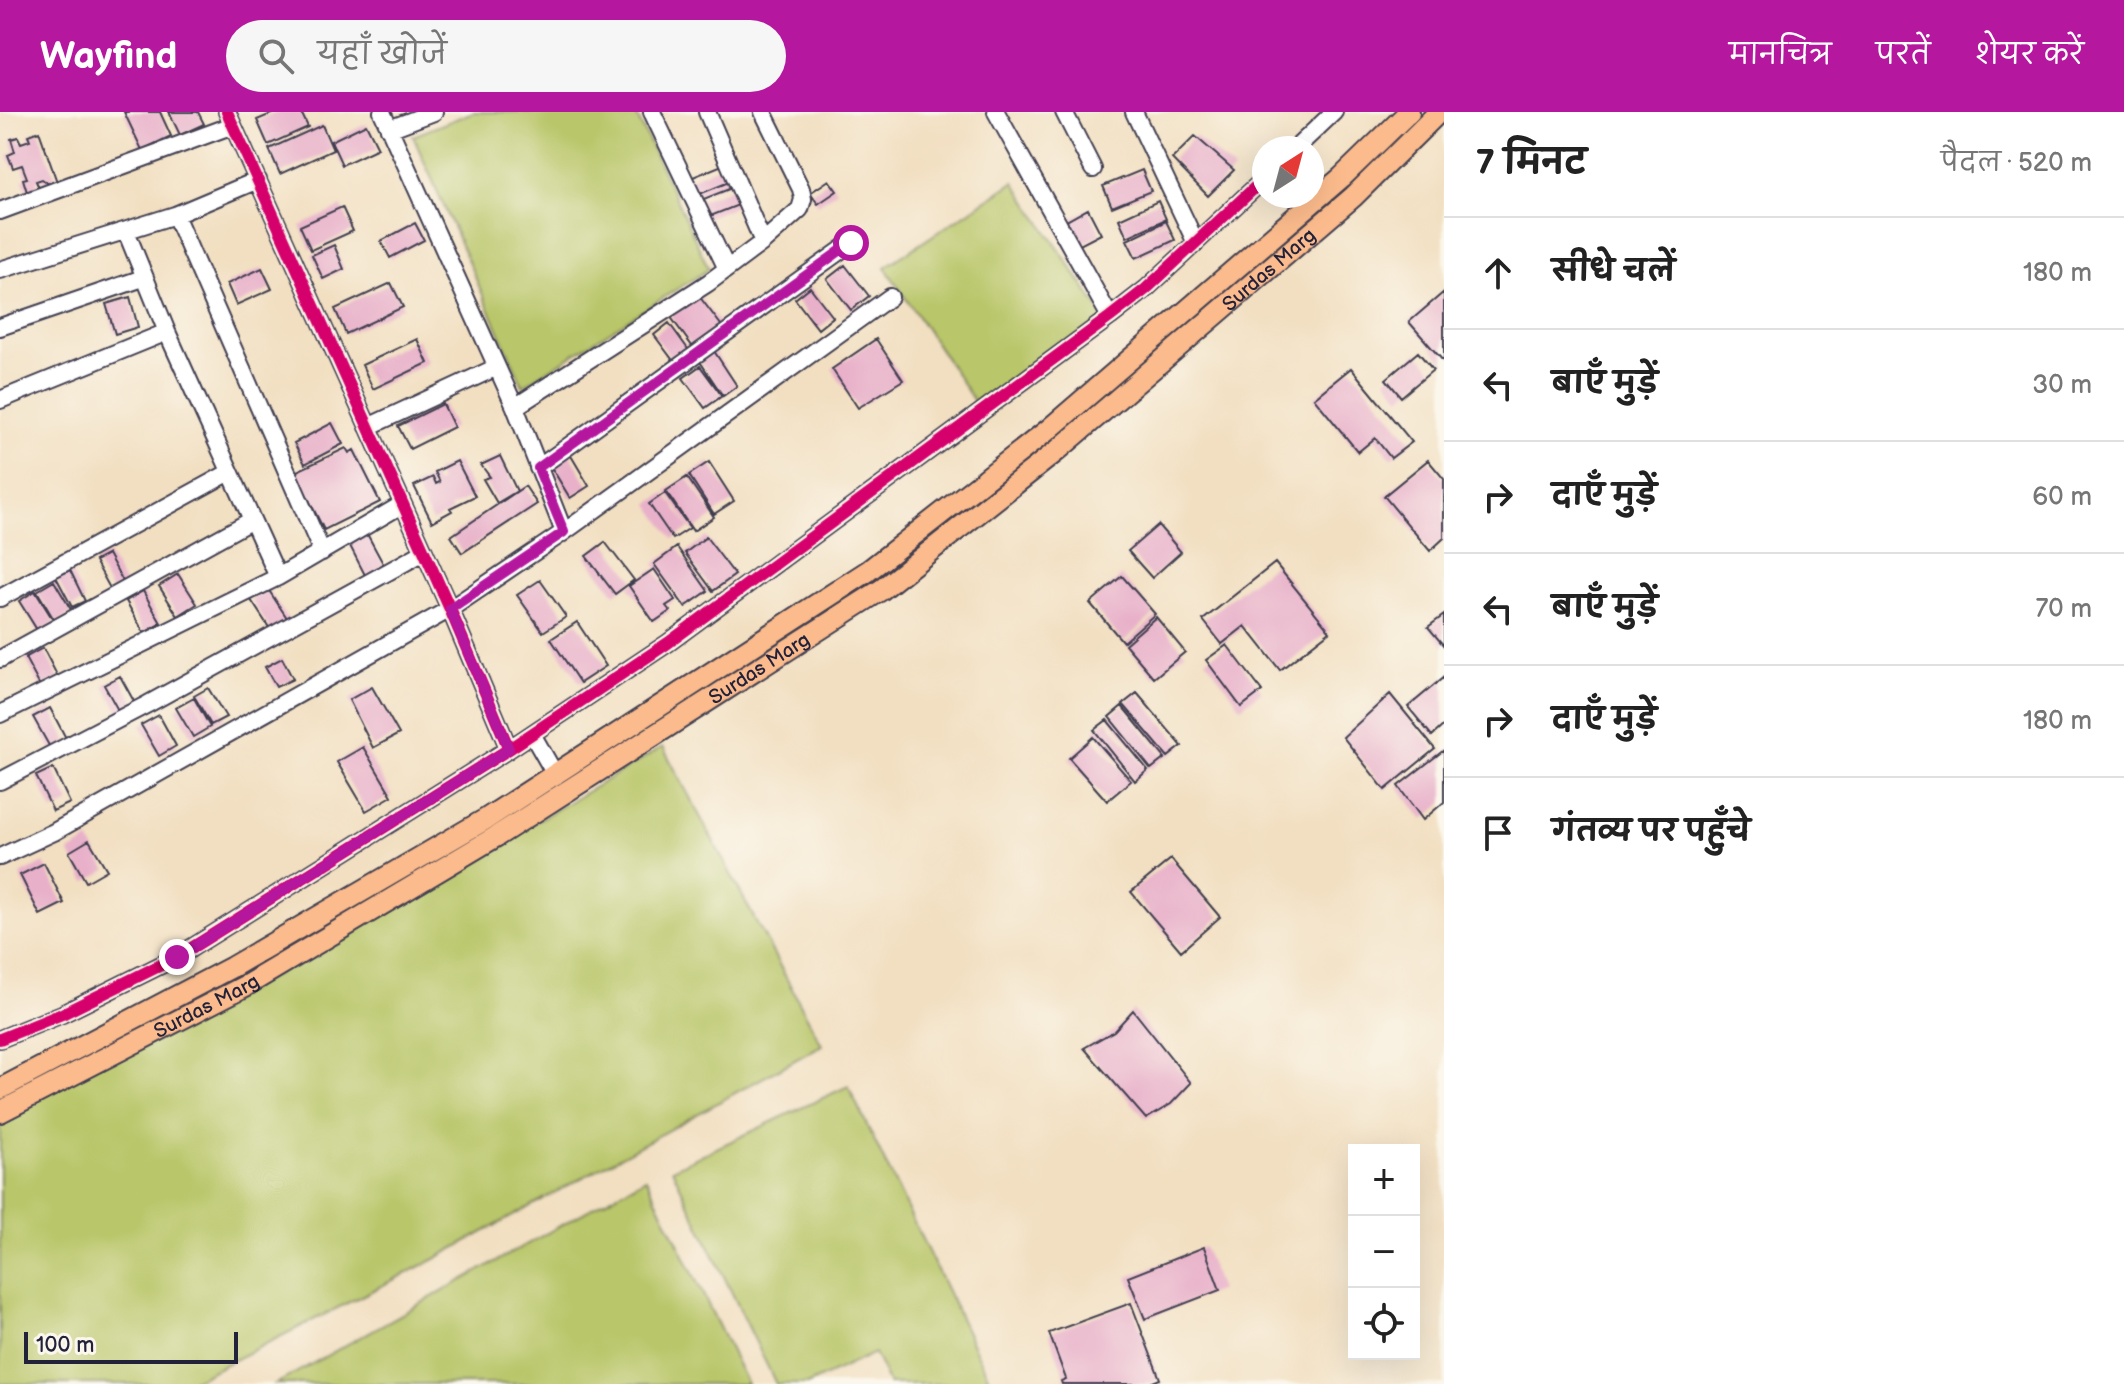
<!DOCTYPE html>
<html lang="hi">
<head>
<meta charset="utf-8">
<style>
	:root { --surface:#fff; --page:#f6f6f6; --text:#222; --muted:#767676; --line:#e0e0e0; --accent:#b5179e }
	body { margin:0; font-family:"Balsamiq Sans","Playpen Sans Deva",sans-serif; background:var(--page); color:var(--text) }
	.controls { position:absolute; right:24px; bottom:24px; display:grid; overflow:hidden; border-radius:0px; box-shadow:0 8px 32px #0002 }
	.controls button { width:72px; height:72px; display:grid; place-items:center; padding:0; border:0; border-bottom:2px solid var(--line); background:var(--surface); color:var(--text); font:40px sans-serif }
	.compass { position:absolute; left:1252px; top:24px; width:72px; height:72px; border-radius:50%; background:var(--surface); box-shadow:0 8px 32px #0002; rotate:36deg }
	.scale { position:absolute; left:24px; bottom:20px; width:214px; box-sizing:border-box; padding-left:8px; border:4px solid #22223b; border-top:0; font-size:22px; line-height:28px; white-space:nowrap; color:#22223b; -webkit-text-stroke:6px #fbf7ec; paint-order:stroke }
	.stop { position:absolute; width:24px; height:24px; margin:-18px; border:6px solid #b5179e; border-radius:50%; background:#fff }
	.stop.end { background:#b5179e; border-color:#fff; box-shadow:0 2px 8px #0008 }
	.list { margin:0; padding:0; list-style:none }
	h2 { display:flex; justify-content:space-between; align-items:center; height:104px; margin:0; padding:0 32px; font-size:34px }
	h2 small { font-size:26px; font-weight:400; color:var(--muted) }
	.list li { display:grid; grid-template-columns:52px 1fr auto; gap:24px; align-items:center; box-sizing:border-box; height:112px; padding:0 32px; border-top:2px solid var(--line) }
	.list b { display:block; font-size:30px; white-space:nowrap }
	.list em { font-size:26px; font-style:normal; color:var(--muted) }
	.icon { flex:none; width:44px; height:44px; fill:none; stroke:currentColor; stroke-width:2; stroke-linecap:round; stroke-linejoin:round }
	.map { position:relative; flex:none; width:1444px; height:1272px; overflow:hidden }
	header { display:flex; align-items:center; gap:48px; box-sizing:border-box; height:112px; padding:0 40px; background:var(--accent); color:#fff }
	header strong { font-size:38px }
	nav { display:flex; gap:44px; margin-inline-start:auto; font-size:28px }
	.search { width:560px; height:72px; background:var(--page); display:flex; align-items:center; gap:20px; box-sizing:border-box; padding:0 28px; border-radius:44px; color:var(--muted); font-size:30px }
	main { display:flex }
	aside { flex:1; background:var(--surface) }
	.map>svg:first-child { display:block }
</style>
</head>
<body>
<header>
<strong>Wayfind</strong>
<div class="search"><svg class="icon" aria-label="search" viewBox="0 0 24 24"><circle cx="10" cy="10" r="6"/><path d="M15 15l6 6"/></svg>यहाँ खोजें</div>
<nav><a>मानचित्र</a><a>परतें</a><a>शेयर करें</a></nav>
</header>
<main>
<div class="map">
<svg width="1444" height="1272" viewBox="0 0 1444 1272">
	<rect width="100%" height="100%" fill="#fbf7ec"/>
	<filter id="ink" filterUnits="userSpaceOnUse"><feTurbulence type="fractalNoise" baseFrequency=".0125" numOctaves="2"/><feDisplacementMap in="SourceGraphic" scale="16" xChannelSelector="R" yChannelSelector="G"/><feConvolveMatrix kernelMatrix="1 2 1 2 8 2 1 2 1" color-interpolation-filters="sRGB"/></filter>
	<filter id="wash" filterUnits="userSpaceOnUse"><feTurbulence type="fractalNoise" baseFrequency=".006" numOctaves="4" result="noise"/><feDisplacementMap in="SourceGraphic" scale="32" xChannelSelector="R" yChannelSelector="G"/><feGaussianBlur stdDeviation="1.8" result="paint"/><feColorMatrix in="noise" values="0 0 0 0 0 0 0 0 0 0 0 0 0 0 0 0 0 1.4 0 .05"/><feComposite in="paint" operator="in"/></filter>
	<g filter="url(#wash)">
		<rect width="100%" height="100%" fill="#f2dfc1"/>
		<path fill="#b9c669" stroke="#6e7452" stroke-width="2" d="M473 0H635L709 157 523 274 413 24Z
			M1014 70 1105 206 976 292 885 155Z
			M663 635 822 933 435 1147 186 1272H0V994L213 899Z
			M848 974 991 1270 987 1272H889L874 1241 809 1272H776L672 1057Z
			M646 1066 747 1272H276Z"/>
		<g id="blocks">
			<path fill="#e8b0c9" d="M124 0H160L171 24 142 38Z
				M169 0H198L204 12 180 23Z
				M276 0H301L308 15 268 33 257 8Z
				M366 12 378 36 342 53 331 29Z
				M322 13 333 38 280 62 269 37Z
				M39 19 57 70 51 73 42 67 36 69 39 76 27 80 23 67 27 66 22 53 13 56 8 43 15 40 11 27 18 25 21 31 30 28 28 23Z
				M1195 24 1234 58 1208 84 1172 47Z
				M727 51 734 68 695 84 688 67Z
				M1142 58 1151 79 1112 95 1103 74Z
				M829 68 837 79 818 92 810 81Z
				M734 75 741 92 703 107 696 90Z
				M1158 89 1166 107 1127 125 1119 107Z
				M342 95 353 119 311 138 300 114Z
				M1088 97 1101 122 1076 135 1063 111Z
				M1166 109 1175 128 1136 146 1127 128Z
				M415 111 424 128 390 146 381 129Z
				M334 133 344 157 323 167 312 143Z
				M845 153 869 184 851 198 827 167Z
				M262 156 272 177 236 193 227 172Z
				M391 171 403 195 346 222 335 197Z
				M810 175 833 205 818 217 795 187Z
				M1444 180V250L1409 210Z
				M699 184 724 217 695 238 670 204Z
				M130 185 138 215 115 222 106 192Z
				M669 211 693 244 678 255 654 223Z
				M417 227 428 251 373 277 362 253Z
				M876 227 903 268 858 296 832 257Z
				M714 239 737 274 723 284 699 248Z
				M1418 240 1433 258 1401 285 1386 267Z
				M700 254 722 284 705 296 683 266Z
				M1351 256 1412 330 1391 346 1375 326 1358 340 1314 286Z
				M443 292 454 315 410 337 398 314Z
				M332 311 343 332 305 352 294 331Z
				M346 336 349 341 354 338 380 390 324 418 295 360Z
				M570 342 589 374 570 386 550 353Z
				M500 344 517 379 497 391 483 367 490 365 481 353Z
				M1428 348 1444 367V426L1430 439 1384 384Z
				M457 349 475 384 450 396 452 399 432 410 414 374 433 365 436 372 440 370 435 360Z
				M709 350 734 389 714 402 689 363Z
				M687 365 714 405 693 419 666 379Z
				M525 374 537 392 462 441 451 424Z
				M665 381 690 416 673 427 649 392Z
				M1158 413 1181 440 1152 466 1128 439Z
				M366 420 385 455 366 465 348 430Z
				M706 425 735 463 713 479 685 441Z
				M605 430 634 468 615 482 586 444Z
				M677 435 708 479 685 495 654 452Z
				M108 442 125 473 112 480 95 449Z
				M1275 451 1330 519 1280 558 1245 514 1222 532 1203 508Z
				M654 457 675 488 666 494 670 499 654 510 629 474Z
				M70 458 85 489 72 495 56 465Z
				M178 462 197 492 178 504 159 474Z
				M1122 464 1155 502 1123 530 1090 491Z
				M540 468 566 505 543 520 517 483Z
				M54 469 73 501 56 511 37 479Z
				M268 477 289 509 272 520 251 488Z
				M35 479 55 511 39 521 19 489Z
				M143 479 161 511 144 521 126 489Z
				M1444 503V534L1428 515Z
				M1156 505 1185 540 1154 566 1125 532Z
				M577 510 606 554 580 571 551 527Z
				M1227 533 1262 579 1241 595 1206 548Z
				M43 536 59 567 41 576 25 546Z
				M282 546 293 567 276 575 265 555Z
				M120 564 136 593 120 602 104 573Z
				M1444 565V613L1432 624 1408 595Z
				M372 575 399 622 373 636 349 588Z
				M208 576 226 605 211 613 194 584Z
				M1137 581 1182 634 1168 645 1123 592Z
				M1390 582 1435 637 1385 678 1343 625Z
				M194 586 210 615 193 625 176 596Z
				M1122 594 1165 646 1151 657 1109 605Z
				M50 596 68 630 52 639 33 605Z
				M159 603 176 634 159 644 141 613Z
				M1107 608 1148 658 1135 669 1094 618Z
				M1093 625 1131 669 1107 689 1069 646Z
				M363 635 392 684 366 699 337 650Z
				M1444 638V690L1423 708 1398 674Z
				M53 656 70 691 53 699 36 664Z
				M89 728 107 758 86 770 69 740Z
				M1171 747 1220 805 1181 839 1131 780Z
				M44 751 64 791 40 803 20 763Z
				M1133 898 1191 971 1171 992 1146 1007 1084 936 1114 919Z
				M1204 1135 1220 1178 1145 1207 1128 1165Z
				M1131 1191 1160 1267 1148 1272H1062L1061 1269 1066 1267 1049 1221Z"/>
		</g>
	</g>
	<g filter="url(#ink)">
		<use href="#blocks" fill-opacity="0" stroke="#413e4f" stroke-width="2"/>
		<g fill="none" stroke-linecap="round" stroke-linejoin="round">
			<defs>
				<path id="minor" d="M227 0 450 497 509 637
					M382 0 515 295 564 420
					M652 0 727 157
					M707 0 763 130
					M996 0 1110 205
					M1064 0 1093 57
					M1134 0 1196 131
					M389 17 434 0
					M1296 36 1334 0
					M0 99 233 13
					M175 103 322 440
					M126 119 167 220 278 465
					M0 158 175 103 258 68
					M0 215 143 166
					M0 288 167 220
					M515 295 708 171 763 130 800 97 803 87 801 77 763 0
					M368 315 497 255
					M538 356 851 131
					M0 486 230 360
					M0 547 252 408
					M0 602 278 465 403 392
					M532 622 556 664
					M0 669 148 592 424 440
					M0 745 54 720 450 497 564 420 890 185
					M0 927 62 902 177 845 509 637 668 531 1110 205 1146 177 1264 67"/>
				<g id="major">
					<path d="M0 977 232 855 486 707 868 459 1048 318 1342 65 1409 0"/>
					<path id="s1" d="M0 1000 247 873 497 724 881 478 1058 338 1353 85 1439 0"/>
				</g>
			</defs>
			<use href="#minor" stroke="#413e4f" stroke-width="20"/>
			<use href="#major" stroke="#413e4f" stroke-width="24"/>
			<use href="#minor" stroke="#fff" stroke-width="16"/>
			<use href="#major" stroke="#fbbb8c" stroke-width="20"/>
			<defs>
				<path id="cycleway" d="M227 0 450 497 509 637
					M0 927 62 902 177 845 509 637 668 531 1110 205 1146 177 1264 67"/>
			</defs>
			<use href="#cycleway" stroke="#fbf7ec" stroke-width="17"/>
			<use href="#cycleway" stroke="#d6006c" stroke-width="12"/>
		</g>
	</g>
	<g fill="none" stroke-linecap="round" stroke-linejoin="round" filter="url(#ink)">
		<path stroke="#b5179e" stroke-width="10" d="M177 845 509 637 450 497 564 420 538 356 851 131"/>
	</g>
	<g text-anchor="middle" stroke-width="7" stroke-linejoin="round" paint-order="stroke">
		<g font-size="20" fill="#22223b" stroke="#fbf7ec">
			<text dy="7" stroke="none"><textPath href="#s1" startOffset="1528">Surdas Marg</textPath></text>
			<text dy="7" stroke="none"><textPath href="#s1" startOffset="880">Surdas Marg</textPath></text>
			<text dy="7" stroke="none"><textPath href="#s1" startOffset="232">Surdas Marg</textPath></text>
		</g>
	</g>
</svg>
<div class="controls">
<button>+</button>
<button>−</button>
<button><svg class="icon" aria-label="locate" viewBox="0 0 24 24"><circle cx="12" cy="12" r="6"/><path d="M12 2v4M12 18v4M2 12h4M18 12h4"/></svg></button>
</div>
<svg class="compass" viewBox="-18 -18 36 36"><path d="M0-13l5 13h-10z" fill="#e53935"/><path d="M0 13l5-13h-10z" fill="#767676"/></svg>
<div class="scale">100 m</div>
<div class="stop" style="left:851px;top:131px"></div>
<div class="stop end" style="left:177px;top:845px"></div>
</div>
<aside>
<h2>7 मिनट<small>पैदल · 520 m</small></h2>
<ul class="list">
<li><svg class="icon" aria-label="ahead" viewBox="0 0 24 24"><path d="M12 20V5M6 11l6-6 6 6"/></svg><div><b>सीधे चलें</b></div><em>180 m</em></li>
<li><svg class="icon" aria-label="left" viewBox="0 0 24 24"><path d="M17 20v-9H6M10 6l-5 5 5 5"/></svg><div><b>बाएँ मुड़ें</b></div><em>30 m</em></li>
<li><svg class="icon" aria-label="right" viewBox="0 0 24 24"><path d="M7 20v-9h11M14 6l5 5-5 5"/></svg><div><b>दाएँ मुड़ें</b></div><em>60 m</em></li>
<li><svg class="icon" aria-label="left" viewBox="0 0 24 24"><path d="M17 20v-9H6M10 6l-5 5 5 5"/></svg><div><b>बाएँ मुड़ें</b></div><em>70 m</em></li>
<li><svg class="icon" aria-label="right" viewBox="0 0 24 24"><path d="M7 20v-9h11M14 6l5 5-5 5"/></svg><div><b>दाएँ मुड़ें</b></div><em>180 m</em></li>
<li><svg class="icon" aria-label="arrive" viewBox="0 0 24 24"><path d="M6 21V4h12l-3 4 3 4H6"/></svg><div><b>गंतव्य पर पहुँचे</b></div></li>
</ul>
</aside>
</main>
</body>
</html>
